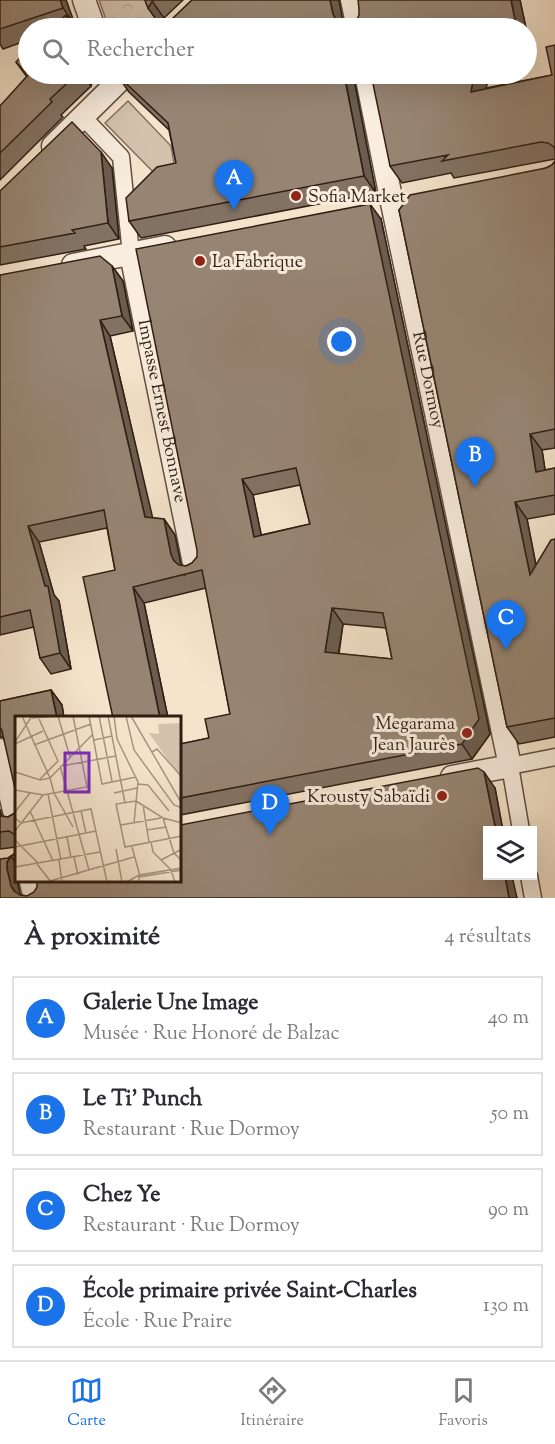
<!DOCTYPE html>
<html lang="fr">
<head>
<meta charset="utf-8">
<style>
	:root { --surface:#fff; --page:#f7f7f7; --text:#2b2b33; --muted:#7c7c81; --line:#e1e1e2; --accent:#1a73e8 }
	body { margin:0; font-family:"Sorts Mill Goudy",serif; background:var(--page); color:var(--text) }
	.controls { position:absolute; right:18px; bottom:18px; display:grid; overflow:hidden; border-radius:0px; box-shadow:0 6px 24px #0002 }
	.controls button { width:54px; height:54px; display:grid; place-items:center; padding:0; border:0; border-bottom:2px solid var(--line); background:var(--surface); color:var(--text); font:30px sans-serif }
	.you { position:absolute; left:342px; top:342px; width:21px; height:21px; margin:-15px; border:4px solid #fff; border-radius:50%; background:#1a73e8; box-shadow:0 0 0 9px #1a73e833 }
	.badge { display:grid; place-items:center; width:39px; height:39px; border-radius:50%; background:var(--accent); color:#fff; font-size:20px; font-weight:700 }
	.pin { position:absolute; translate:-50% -50px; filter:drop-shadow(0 2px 3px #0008) }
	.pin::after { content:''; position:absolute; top:32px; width:21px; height:18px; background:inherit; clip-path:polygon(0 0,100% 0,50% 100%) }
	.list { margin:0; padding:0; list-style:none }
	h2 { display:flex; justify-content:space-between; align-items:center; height:78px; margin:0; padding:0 24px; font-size:26px }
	h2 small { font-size:20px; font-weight:400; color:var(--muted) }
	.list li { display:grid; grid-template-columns:39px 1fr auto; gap:18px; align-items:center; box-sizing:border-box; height:84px; margin:0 12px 12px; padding:0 12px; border:2px solid var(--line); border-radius:0px }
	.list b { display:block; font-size:22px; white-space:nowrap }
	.list p { margin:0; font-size:20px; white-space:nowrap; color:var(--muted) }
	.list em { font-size:20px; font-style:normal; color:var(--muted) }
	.icon { flex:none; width:33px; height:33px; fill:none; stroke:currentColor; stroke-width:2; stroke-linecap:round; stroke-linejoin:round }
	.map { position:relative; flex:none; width:555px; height:898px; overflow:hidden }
	.search { position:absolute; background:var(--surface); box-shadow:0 6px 24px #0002; left:18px; right:18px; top:18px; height:66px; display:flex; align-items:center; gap:15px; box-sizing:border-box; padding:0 21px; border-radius:33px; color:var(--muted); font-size:22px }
	.sheet { height:462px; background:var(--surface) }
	nav { display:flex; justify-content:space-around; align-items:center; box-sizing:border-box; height:84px; border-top:2px solid var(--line); background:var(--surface); font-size:16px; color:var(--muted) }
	nav a { display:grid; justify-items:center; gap:3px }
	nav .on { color:var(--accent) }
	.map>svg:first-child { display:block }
</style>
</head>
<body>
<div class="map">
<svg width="555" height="898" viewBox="0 0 555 898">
	<defs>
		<pattern id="forest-crowns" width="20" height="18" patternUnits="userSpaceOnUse" patternTransform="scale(1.5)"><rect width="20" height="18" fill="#d4c2ad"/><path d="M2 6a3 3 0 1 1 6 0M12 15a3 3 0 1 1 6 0" fill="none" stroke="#b6a694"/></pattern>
	</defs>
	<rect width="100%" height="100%" fill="#f5e4cc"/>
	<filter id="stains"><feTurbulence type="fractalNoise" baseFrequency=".00333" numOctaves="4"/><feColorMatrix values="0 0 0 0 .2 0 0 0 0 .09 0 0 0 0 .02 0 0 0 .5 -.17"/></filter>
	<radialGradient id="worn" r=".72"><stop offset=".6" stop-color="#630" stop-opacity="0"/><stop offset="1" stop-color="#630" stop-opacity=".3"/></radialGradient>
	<path fill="#d4c2ad" stroke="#827060" stroke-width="1.5" d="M128 101 171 146 175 169 162 181 105 123Z"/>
	<path fill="url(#forest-crowns)" stroke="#827060" stroke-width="1.5" d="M99 0H149L159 21 151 28H109Z"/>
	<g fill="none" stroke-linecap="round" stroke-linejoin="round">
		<defs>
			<path id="pedestrian" d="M82 116 121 157 131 254
				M521 830 510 766 555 757
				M529 876 533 898"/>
			<g id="minor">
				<path d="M84 0 94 28"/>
				<path d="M352 0 358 28"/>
				<path id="s1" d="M366 74 392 203 510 766 452 777"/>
				<path d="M53 146 126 74"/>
				<path id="s2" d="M131 254 195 568"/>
				<path d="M73 265 165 247"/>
				<path d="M0 750 16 819"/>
				<path d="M31 882 35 898"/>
			</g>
		</defs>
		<use href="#pedestrian" stroke="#625041" stroke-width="19"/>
		<use href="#minor" stroke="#625041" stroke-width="25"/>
		<use href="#pedestrian" stroke="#f8edde" stroke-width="16"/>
		<use href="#minor" stroke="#f8edde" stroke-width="22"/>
	</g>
	<path fill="#827263" stroke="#311e13" stroke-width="1.5" fill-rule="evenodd" d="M0 0H66L75 25 73 26 75 28H28V40L3 49 0 44Z
		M145 0H183L164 18 160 24H164L170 21 192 0H339L343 24H348L520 0 526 28H157L158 24H160L148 8Z
		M555 45V159L454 178 451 173 402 183 390 166 489 74 486 88 552 75Z
		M16 62 28 74H92L93 77 91 86 61 115 63 117 0 180V106L27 77Z
		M117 75 353 77 376 193 141 238 129 221 176 163 169 130 129 92Z
		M555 161V448L542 450 545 470 555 468V514L527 519 536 565 555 539V737L519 744 507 727 399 210 546 168 552 165Z
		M112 168 119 239 84 246 86 249 0 265V191Z
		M381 219 490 734 472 759 180 815V744L209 738 230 714 206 588 144 603 168 718H113L115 570 107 528 39 542 54 595 59 601 71 669 51 674 40 658 34 627 0 635V275L112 266 123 281 133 331 110 336 123 391 152 518 164 519 175 535 181 565 186 566 192 563 197 557ZM300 485 310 524 261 535 253 495ZM343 624 386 628 392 659 339 654Z
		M51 690 62 705 64 718H16L4 737H0V701Z
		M495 788 503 831H488L517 898H0L8 858 13 855 16 851V882H18L20 895 27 896Z
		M0 809 2 816 8 817 15 813 16 809V847L0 849Z"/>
	<path fill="#6a5d50" stroke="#311e13" stroke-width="1.5" d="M60 0H66L75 25 63 8Z
		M330 0H339L344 28 336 20 333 14Z
		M511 0H520L526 28H519L516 25Z
		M152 1 164 18 160 25 148 8Z
		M66 15 75 28H71Z
		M82 74H92L93 77 91 86Z
		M344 74H353L376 193 364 176Z
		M474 74H489L482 108 471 92Z
		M101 152 112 168 119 239 108 223Z
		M370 204 381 219 490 734 472 759 462 744Z
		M112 266 123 281 133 331 122 316Z
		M100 320 110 336 156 532 145 517Z
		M530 434 542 450 548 489 536 472Z
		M242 479 253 495 265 553 254 537Z
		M515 502 527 519 541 592 530 575Z
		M164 519 175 535 182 571 185 576 174 561 171 555Z
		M28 526 39 542 54 595 59 601 71 669 60 653 45 586Z
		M133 587 144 603 168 718H160Z
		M332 608 343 624 336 668 325 652Z
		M51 690 62 705 64 718H57Z
		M484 772 495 788 503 831H496Z
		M11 856 16 864V882H18V885L21 898H19L11 886 7 869V862Z
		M505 876H512L517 898H509Z"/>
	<path fill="#978573" stroke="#311e13" stroke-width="1.5" fill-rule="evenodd" d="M0 0H60L63 8 0 29Z
		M145 0H153L148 8Z
		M192 0H330L333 14 336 20 342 24H348L356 21 359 15V9L358 0H511L516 25 496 28H157L154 22 158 24H164L170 21Z
		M66 15 71 28H52Z
		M555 45V150L554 147 548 143 541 142 442 161 448 155 390 166 371 74H474L471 92 552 75 546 47Z
		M28 50V74H77L50 99 52 102 0 153V106L28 75 16 62Z
		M118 74H344L364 176 129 221 126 198 157 167 176 163 168 123 117 75Z
		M72 122 101 152 108 223 72 230 75 233 0 247V191Z
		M555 161V429L530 434 536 472 555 468V495L515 502 530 575 551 540 555 539V718L507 727 399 210 410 195 546 168 552 165Z
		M370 204 479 719 462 744 180 798V744L209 738 205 719 230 714 202 570 133 587 160 718H113L83 577 115 570 104 510 28 526 45 586H48L60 653 40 658 30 610 0 617V275L100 256 112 266 122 316 100 320 145 517 164 519 171 555 174 561 179 565 186 566 192 563 197 557V550L136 249ZM296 468 310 524 254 537 242 479ZM332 608 383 613 392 659 325 652Z
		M51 690 57 718H16V793L2 731 0 727V701Z
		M478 768 484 772 496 831H488V876H505L509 898H0V859L8 858 13 855 16 851V854L11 856 7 862V869L11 886 14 891 20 895 27 896 34 892 37 887V882H180V825Z
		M16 809V839L15 835 9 831 0 832V816L8 817 15 813Z"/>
	<g fill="#8f2418" stroke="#f8edde" stroke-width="2">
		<circle cx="296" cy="196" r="6"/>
		<circle cx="200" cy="261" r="6"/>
		<circle cx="467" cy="733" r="6"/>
		<circle cx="442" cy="796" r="6"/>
	</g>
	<g text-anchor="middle" stroke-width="6" stroke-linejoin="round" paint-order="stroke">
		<g font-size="18" fill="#311e13" stroke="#f8edde" text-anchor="start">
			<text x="308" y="202">Sofia Market</text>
			<text x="212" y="267">La Fabrique</text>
			<text x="455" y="729" text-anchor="end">Megarama<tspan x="455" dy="21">Jean Jaurès</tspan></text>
			<text x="430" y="802" text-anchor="end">Krousty Sabaïdi</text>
		</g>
		<g font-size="18" fill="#311e13" stroke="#f8edde">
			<text dy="6" stroke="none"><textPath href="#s1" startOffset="312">Rue Dormoy</textPath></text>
			<text dy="6" stroke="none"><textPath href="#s2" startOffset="160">Impasse Ernest Bonnave</textPath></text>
		</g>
	</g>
	<g transform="translate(15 716)">
		<rect width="166" height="166" fill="#f5e4cc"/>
		<path d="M166 7V61H165L134 17 144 18 143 8Z" fill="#d4c2ad"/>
		<path fill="none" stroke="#a79582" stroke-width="1.5" d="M7 0 35 62 77 19M43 0 55 41M74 0 87 68 121 61M84 0 97 65M93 0 110 87M99 0 102 23 123 66 119 107M111 0 119 34 159 89 167 92M116 0 167 88M17 2 40 0M24 3 43 45 25 63M79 24 97 20M0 26 17 0M0 28 28 15M19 29 76 8M137 36 142 33 167 61M45 50 74 154M47 50 101 40M0 56 25 64 35 62 39 77 58 111M123 68 133 69 154 95M0 74 28 79 72 71 58 0M99 77 122 72M33 78 46 144M121 85 101 88 110 131 167 120M121 85 148 102 167 107M128 89 134 126M15 95 38 145M66 95 71 117M0 96 15 77M0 102 6 107 76 93 92 166M148 102 159 137 167 145M106 109 146 102M132 114 151 111M0 115 28 79M52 121 56 142M1 125 23 147M136 126 138 136 156 154 160 166M0 131 81 115M117 131 125 160M101 133 107 166M59 141 63 159M44 144 47 166M146 144 167 133M22 148 36 166M0 151 85 136M35 165 119 141M112 166 124 159 167 152M124 166V161L167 154"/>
		<path fill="#7b2cbf" fill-opacity="0.15" stroke="#7b2cbf" stroke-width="3" d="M50 37H74V76H50Z"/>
		<rect width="166" height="166" fill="none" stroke="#311e13" stroke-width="3"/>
	</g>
	<rect width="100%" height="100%" filter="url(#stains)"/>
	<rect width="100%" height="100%" fill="url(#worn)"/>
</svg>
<div class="controls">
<button><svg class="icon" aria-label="layers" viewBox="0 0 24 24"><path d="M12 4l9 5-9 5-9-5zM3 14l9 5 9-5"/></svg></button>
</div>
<div class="you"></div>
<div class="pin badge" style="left:234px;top:210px">A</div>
<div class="pin badge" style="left:475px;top:487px">B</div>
<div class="pin badge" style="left:506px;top:650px">C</div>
<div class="pin badge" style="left:270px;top:835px">D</div>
<div class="search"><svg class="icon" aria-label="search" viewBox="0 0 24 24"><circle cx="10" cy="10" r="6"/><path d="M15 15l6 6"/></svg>Rechercher</div>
</div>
<section class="sheet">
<h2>À proximité<small>4 résultats</small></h2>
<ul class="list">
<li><span class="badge">A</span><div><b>Galerie Une Image</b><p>Musée · Rue Honoré de Balzac</p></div><em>40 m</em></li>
<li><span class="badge">B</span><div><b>Le Ti' Punch</b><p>Restaurant · Rue Dormoy</p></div><em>50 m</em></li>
<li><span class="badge">C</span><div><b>Chez Ye</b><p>Restaurant · Rue Dormoy</p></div><em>90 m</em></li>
<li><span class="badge">D</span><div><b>École primaire privée Saint-Charles</b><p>École · Rue Praire</p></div><em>130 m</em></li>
</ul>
</section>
<nav>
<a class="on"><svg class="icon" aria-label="map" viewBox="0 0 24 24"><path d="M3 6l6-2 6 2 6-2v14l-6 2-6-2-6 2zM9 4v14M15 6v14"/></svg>Carte</a>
<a><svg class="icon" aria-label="directions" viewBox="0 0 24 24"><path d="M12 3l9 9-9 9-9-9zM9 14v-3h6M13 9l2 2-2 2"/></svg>Itinéraire</a>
<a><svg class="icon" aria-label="saved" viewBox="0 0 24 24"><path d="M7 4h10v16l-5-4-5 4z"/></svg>Favoris</a>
</nav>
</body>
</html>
